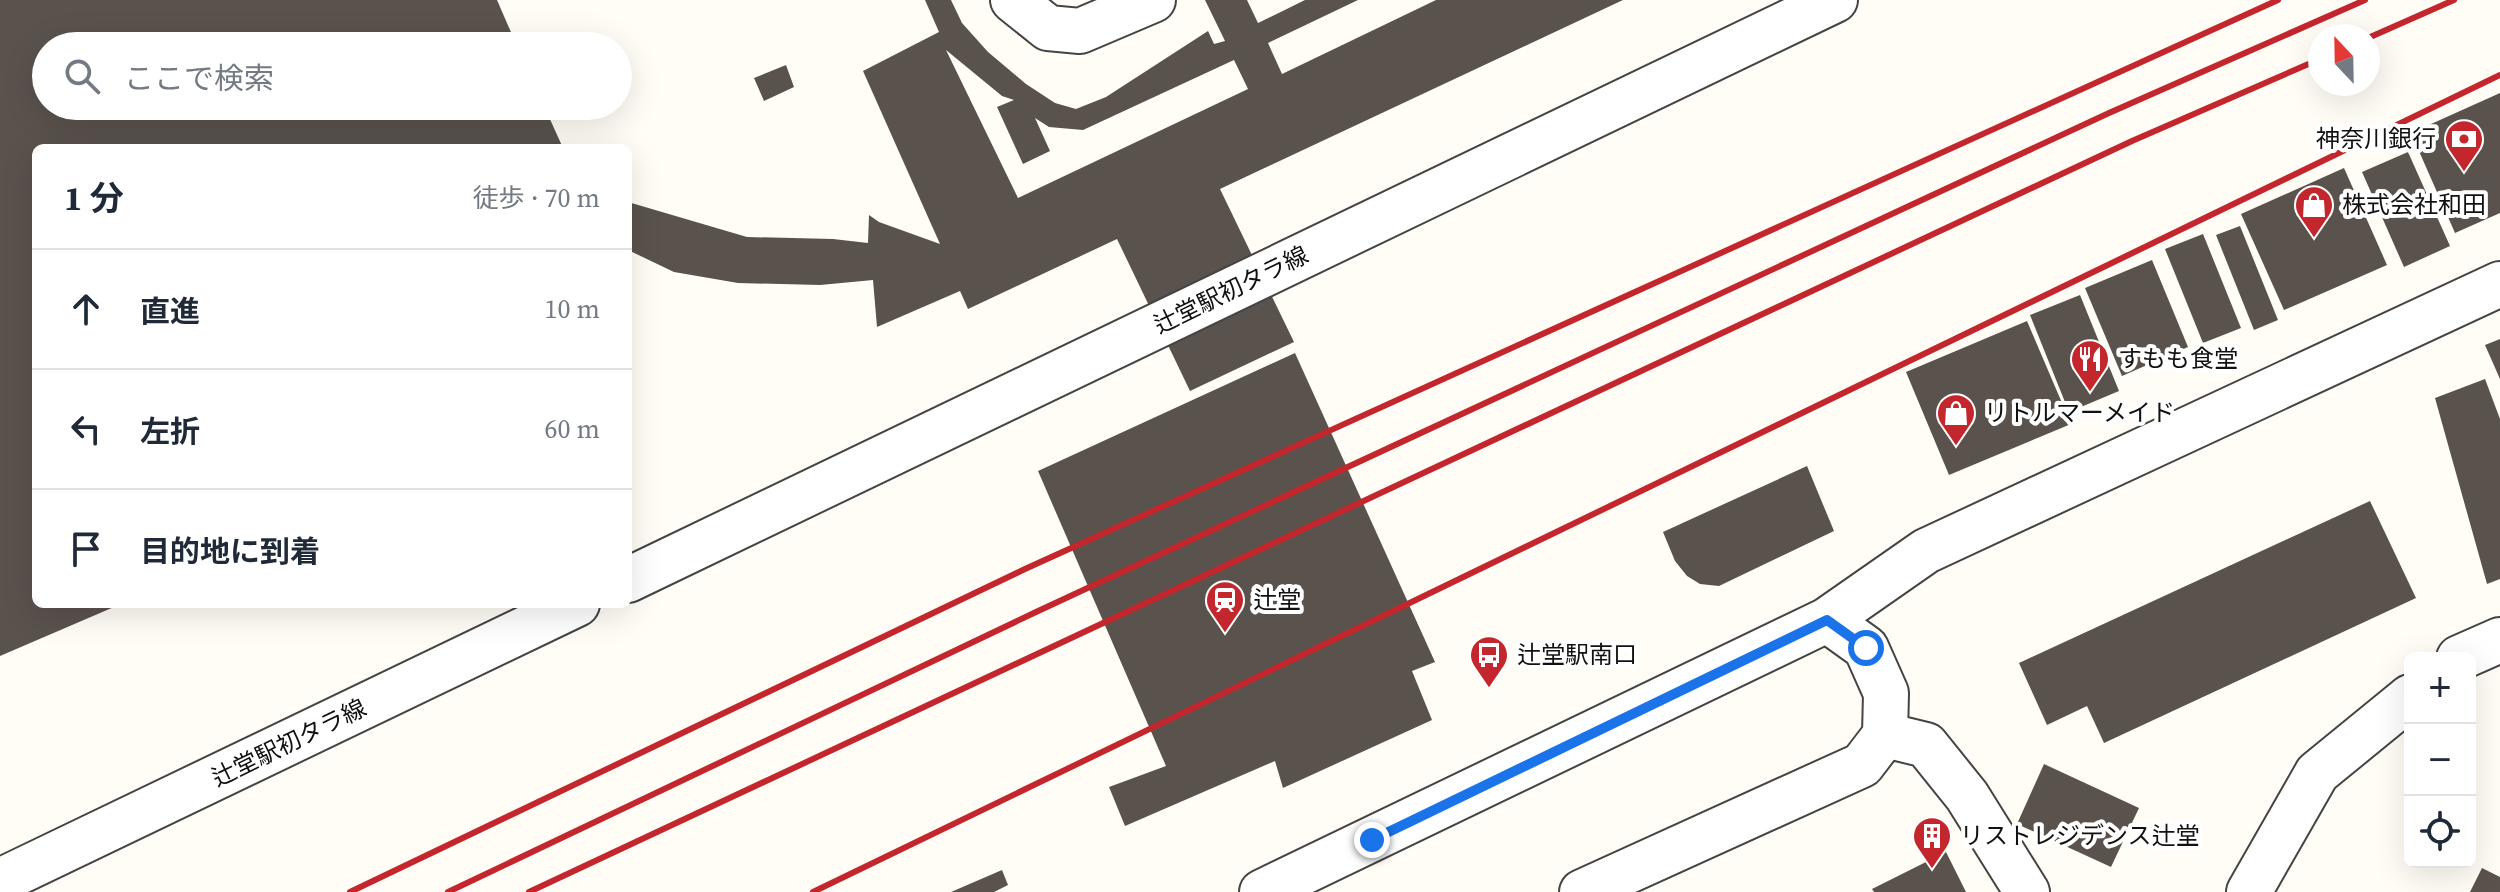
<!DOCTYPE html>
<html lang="ja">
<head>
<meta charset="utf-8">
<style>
	:root { --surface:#fff; --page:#f6f6f7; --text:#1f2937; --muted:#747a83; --line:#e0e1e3 }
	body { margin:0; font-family:"Source Serif 4","Noto Sans JP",serif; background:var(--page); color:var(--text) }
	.controls { position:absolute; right:24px; bottom:24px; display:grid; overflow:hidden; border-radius:12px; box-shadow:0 8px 32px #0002 }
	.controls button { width:72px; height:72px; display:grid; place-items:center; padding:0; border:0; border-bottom:2px solid var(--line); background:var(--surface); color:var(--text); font:40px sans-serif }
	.compass { position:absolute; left:2308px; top:24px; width:72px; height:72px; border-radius:50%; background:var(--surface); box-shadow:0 8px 32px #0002; rotate:338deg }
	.stop { position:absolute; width:24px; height:24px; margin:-18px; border:6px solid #1a73e8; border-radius:50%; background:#fff }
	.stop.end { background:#1a73e8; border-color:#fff; box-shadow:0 2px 8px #0008 }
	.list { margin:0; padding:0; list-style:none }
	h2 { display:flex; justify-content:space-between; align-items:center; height:104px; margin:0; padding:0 32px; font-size:34px }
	h2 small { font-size:26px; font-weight:400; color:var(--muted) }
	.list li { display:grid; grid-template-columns:52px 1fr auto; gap:24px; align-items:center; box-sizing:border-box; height:120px; padding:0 32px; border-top:2px solid var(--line) }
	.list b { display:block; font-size:30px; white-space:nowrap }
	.list em { font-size:26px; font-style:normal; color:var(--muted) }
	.icon { flex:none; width:44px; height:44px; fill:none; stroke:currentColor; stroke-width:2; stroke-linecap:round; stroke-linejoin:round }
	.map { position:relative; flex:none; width:2500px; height:892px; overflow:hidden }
	.search { position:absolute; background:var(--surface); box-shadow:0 8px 32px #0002; left:32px; top:32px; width:600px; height:88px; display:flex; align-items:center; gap:20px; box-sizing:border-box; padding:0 28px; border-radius:44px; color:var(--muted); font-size:30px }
	.panel { position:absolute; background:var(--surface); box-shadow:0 8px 32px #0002; left:32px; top:144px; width:600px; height:464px; border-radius:12px }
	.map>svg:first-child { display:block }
</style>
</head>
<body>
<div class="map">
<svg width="2500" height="892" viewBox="0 0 2500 892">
	<rect width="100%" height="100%" fill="#fffdf5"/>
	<path fill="#5a524d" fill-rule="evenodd" d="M0 0H497L517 46H46V106H544L563 148H36V604H121L0 656Z
		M925 0H951L962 23 988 52 1026 84 1055 103 1076 109 1106 97 1208 31 1214 44 1225 41 1205 0H1247L1258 23 1305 0H1358L1268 43 1282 74 1436 0H1623L1220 189 1294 342 1190 391 1117 239 968 309 960 291 877 327 873 280 820 285 738 283 674 272 628 250V202L747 237 833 239 868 243 869 215 879 222 940 244 863 71 939 32ZM946 50 1002 96 1014 100 997 107 1023 164 1050 151 1035 118 1049 127 1083 130 1234 60 1248 89 1018 198Z
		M786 65 794 87 764 101 754 78Z
		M2500 93V213L2455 233 2411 133Z
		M2408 152 2450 246 2404 267 2362 172Z
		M2344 168 2387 265 2284 310 2241 214Z
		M2240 226 2278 320 2254 330 2216 235Z
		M2203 234 2241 328 2203 343 2165 249Z
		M2152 260 2188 347 2122 376 2085 288Z
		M2080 295 2119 391 2069 412 2030 315Z
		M2027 321 2071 424 1949 475 1906 372Z
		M2500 339V379L2485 345Z
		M1295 353 1435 662 1412 671 1432 720 1283 788 1275 761 1125 826 1109 787 1166 766 1038 471Z
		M2485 379 2500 419V579L2487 584 2435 398Z
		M1807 466 1834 531 1719 586 1700 584 1687 576 1675 561 1663 532Z
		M2370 501 2416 598 2104 743 2087 706 2047 725 2019 663Z
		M2044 764 2139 808 2111 867 2017 824Z
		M1946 852 1966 892H1874L1872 889Z
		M2482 868 2500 877V892H2470Z
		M1002 870 1008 885 994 892H951Z"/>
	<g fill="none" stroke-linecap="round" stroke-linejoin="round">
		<defs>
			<path id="minor" d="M1013 0 1048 28 1080 31 1153 0
				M628 580 1835 0
				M2459 658 2500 640
				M1885 735 1926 745 1967 796 2027 892
				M0 881 577 604
				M1262 892 1827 620 1926 551 2500 284
				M1582 892 1862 765 1885 735 1886 693 1866 648 1827 620
				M2249 892 2317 773 2410 697"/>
		</defs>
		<use href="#minor" stroke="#444" stroke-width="48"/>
		<use href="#minor" stroke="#fff" stroke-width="44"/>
		<path stroke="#c4262e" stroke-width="6" d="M2368 38 2454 0
			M350 892 1025 569 2278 0
			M448 892 1036 612 2109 113 2365 0
			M529 892 2132 141 2320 59
			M813 892 2500 75"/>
	</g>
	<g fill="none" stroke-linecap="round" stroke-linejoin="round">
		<path stroke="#1a73e8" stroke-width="10" d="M1372 840 1827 620 1866 648"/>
	</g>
	<defs>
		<symbol id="bank-pin" viewBox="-11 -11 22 30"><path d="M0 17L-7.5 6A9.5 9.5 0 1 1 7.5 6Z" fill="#c4262e" stroke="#fff"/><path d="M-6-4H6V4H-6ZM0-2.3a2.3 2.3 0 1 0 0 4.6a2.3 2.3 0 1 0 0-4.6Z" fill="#fff"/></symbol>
		<symbol id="shop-pin" viewBox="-11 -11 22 30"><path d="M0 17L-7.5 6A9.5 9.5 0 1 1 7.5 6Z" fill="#c4262e" stroke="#fff"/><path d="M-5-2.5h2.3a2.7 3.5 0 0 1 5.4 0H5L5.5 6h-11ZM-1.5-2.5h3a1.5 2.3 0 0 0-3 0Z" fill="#fff"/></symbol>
		<symbol id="restaurant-pin" viewBox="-11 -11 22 30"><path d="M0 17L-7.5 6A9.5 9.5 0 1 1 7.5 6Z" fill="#c4262e" stroke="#fff"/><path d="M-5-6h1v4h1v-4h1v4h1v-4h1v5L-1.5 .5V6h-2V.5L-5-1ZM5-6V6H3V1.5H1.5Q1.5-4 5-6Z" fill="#fff"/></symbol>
		<symbol id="station-pin" viewBox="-11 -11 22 30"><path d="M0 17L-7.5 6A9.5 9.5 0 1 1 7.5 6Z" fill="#c4262e" stroke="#fff"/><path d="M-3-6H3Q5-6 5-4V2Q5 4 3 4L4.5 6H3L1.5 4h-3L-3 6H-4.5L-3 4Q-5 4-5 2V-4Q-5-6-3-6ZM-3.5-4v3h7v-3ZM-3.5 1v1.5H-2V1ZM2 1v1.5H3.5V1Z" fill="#fff"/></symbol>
		<symbol id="bus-pin" viewBox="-11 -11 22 30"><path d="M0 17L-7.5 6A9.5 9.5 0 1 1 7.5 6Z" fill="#c4262e" stroke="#fff"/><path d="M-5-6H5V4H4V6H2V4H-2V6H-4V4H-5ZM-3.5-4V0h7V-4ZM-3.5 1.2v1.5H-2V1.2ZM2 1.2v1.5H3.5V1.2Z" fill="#fff"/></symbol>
		<symbol id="building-pin" viewBox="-11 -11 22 30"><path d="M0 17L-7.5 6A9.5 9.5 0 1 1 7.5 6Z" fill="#c4262e" stroke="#fff"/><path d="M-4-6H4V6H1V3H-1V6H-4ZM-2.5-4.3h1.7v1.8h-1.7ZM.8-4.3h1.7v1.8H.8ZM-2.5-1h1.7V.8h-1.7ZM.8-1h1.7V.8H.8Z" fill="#fff"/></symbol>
	</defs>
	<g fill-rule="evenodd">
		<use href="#bank-pin" x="2442" y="117" width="44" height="60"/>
		<use href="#shop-pin" x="2292" y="183" width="44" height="60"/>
		<use href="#restaurant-pin" x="2068" y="337" width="44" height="60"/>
		<use href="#shop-pin" x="1934" y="391" width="44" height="60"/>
		<use href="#station-pin" x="1203" y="578" width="44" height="60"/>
		<use href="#bus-pin" x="1467" y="633" width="44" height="60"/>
		<use href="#building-pin" x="1910" y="814" width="44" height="60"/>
	</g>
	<g text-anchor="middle" stroke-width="8" stroke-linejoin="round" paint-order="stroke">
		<g font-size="24" fill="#111" stroke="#fff" text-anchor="start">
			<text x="2436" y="147" text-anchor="end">神奈川銀行</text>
			<text x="2342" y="213">株式会社和田</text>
			<text x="2118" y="367">すもも食堂</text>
			<text x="1984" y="421">リトルマーメイド</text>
			<text x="1253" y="608">辻堂</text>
			<text x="1517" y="663">辻堂駅南口</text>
			<text x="1960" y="844">リストレジデンス辻堂</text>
		</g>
		<g font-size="24" fill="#111" stroke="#fff">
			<text transform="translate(1231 290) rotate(-26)" y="8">辻堂駅初タラ線</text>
			<text transform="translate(289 743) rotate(-26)" y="8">辻堂駅初タラ線</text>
		</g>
	</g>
</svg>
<div class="controls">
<button>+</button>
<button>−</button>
<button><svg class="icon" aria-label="locate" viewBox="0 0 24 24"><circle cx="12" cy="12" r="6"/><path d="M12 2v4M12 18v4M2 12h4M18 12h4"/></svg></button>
</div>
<svg class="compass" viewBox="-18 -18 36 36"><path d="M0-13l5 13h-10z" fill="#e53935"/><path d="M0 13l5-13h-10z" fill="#747a83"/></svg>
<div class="stop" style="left:1866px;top:648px"></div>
<div class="stop end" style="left:1372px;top:840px"></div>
<div class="search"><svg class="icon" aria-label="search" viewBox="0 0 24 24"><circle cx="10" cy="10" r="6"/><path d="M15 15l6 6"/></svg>ここで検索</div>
<section class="panel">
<h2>1 分<small>徒歩 · 70 m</small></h2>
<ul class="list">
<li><svg class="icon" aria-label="ahead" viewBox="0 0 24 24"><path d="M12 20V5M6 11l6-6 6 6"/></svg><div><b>直進</b></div><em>10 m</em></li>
<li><svg class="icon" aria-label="left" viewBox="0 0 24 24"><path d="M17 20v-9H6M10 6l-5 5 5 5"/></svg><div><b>左折</b></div><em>60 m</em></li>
<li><svg class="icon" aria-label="arrive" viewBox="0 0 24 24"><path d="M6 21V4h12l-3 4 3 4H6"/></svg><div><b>目的地に到着</b></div></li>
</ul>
</section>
</div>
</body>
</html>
